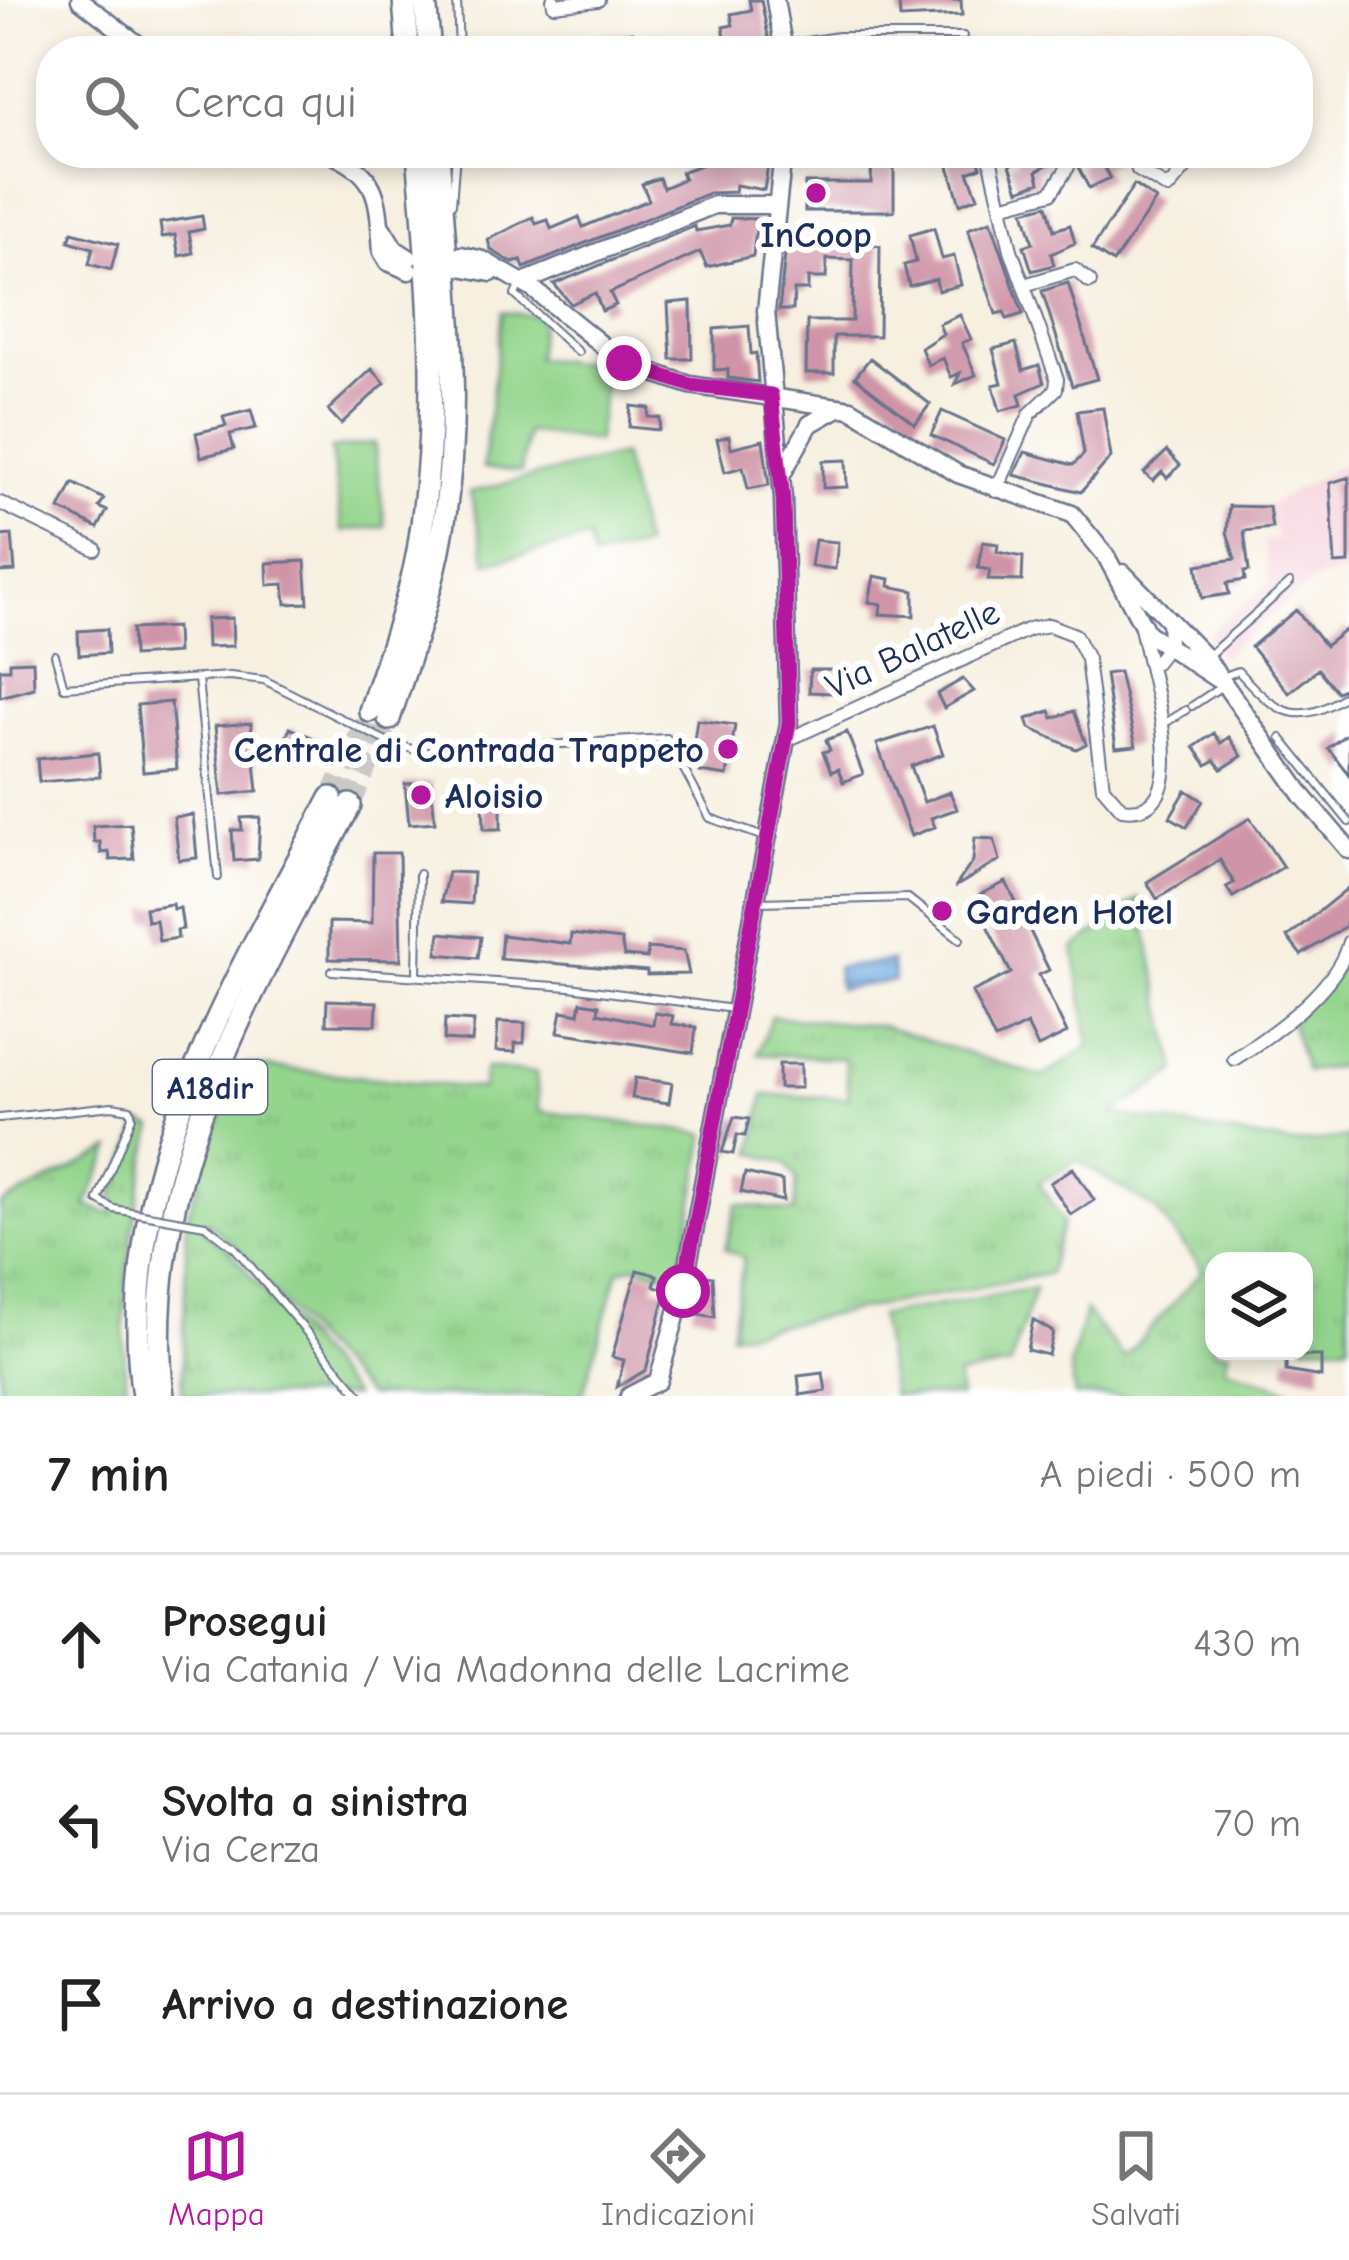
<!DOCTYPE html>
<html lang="it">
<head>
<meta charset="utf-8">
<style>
	:root { --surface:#fff; --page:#f2f2f2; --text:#222; --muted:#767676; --line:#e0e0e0; --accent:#b5179e }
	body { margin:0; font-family:"Comic Neue",sans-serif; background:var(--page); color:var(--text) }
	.controls { position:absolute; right:36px; bottom:36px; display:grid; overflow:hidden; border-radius:24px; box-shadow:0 6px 18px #0003 }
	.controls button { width:108px; height:108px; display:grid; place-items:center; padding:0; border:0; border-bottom:3px solid var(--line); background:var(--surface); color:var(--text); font:60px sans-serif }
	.stop { position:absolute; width:36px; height:36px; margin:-27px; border:9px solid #b5179e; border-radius:50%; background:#fff }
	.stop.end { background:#b5179e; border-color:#fff; box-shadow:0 3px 12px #0008 }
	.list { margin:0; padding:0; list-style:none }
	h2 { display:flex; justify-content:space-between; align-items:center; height:156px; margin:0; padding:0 48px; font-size:51px }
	h2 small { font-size:39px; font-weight:400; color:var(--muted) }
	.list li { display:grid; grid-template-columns:78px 1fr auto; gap:36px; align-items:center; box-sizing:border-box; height:180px; padding:0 48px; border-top:3px solid var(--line) }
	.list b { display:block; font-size:45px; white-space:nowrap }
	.list p { margin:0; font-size:39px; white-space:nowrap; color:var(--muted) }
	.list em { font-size:39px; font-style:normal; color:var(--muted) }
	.icon { flex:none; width:66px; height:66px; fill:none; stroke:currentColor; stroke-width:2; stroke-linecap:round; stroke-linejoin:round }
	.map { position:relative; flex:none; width:1349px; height:1396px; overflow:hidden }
	.search { position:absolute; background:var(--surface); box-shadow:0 6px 18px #0003; left:36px; right:36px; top:36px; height:132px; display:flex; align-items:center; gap:30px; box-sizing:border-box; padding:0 42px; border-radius:48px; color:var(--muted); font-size:45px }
	.sheet { height:696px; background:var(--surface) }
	nav { display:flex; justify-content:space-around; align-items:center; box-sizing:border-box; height:168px; border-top:3px solid var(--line); background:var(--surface); font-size:33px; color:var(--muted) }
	nav a { display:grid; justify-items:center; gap:6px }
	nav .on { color:var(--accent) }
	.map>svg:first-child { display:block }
</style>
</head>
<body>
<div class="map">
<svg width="1349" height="1396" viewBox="0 0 1349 1396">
	<defs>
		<pattern id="grass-tufts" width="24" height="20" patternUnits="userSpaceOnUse" patternTransform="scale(3)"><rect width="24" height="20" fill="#94d58d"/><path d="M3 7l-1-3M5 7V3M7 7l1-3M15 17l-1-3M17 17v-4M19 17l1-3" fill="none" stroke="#7fb77c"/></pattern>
		<pattern id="water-rules" width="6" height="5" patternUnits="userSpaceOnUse" patternTransform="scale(3)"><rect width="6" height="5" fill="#75aee5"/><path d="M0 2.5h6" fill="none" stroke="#5f8ebd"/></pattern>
	</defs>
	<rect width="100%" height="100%" fill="#fff"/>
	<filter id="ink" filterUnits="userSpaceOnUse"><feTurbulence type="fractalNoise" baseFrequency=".00833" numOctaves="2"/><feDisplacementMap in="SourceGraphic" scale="24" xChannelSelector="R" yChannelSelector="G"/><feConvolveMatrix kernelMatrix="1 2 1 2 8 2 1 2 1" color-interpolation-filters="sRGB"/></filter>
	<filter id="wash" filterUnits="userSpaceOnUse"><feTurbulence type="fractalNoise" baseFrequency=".004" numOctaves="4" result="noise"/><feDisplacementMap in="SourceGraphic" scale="48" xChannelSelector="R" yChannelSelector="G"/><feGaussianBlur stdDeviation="2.7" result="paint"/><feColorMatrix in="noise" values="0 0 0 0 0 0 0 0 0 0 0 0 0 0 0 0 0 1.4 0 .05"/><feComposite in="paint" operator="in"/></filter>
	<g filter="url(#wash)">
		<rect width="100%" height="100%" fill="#f7f0e0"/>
		<path fill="#f5cfda" d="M1349 461V574L1326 576 1305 587 1222 657 1207 640 1209 632 1269 583 1263 541 1276 539 1271 503Z"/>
		<path fill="url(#grass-tufts)" stroke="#588276" stroke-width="3" d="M1139 898 1177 1071 1113 1114 1292 1144 1349 1138V1345L1304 1344V1261H1214V1351H1229L1224 1367 1308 1396H1075L1070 1366 1085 1311 1124 1358 1203 1270 1156 1210 1077 1160 1039 1183 1063 1222 1048 1274 731 1334 744 1258 725 1249 737 1204 794 1212 797 1180 786 1163 753 1153 764 1095 849 1098 844 1058 758 1054 771 1016 881 1026 1043 1077 1090 1046 1074 949Z
			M1349 955V1065L1306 1071 1290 1020Z
			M245 1065 482 1089 485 1068 536 1073 539 1111 706 1134 680 1278 637 1266 619 1270 582 1396H367L311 1338 236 1247 207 1221 204 1232 226 1247 353 1396H182L187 1216 216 1127Z
			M141 1122 154 1127C131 1216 118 1304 127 1396H0V1205L112 1149 86 1205 113 1215V1196Z
			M1035 1288 1010 1366 957 1376 960 1396H892L879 1316Z"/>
		<path fill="#94d58d" stroke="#588276" stroke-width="3" d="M502 312 541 316 536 358 606 366 597 441 527 432 521 472 483 468Z
			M374 443 385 526 342 531 331 449Z
			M622 455 644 547 593 559 588 539 487 563 470 492Z"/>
		<path fill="url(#water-rules)" stroke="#486ea2" stroke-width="3" d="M891 961 894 981 839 989 836 968Z"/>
		<g id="blocks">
			<path fill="#cf94a7" d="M749 0H761L771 51H728L723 27 733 25 731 14 751 10Z
				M961 0 962 15 900 18 899 3Z
				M632 32 636 51H570L579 40Z
				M733 153H770L764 190 736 185 735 192 709 193 524 268 521 260 513 263 491 250 488 240 533 217 536 224 548 220 551 229 579 217 583 227 649 200 642 184 659 178 663 188 684 179 681 172 714 160 731 161Z
				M872 153H894V211H805V183H871Z
				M945 153H976L981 167 968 172 978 197 960 204Z
				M1015 153H1054L1055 160 1037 171 1040 182 1019 190 1010 165 1018 161Z
				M1081 153H1110L1114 162 1104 167 1110 178 1089 188 1078 167 1085 160Z
				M1134 185 1156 200 1113 263 1092 249Z
				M1047 205 1054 230 1070 225 1075 243 1051 254 1054 265 1032 271 1024 246 1033 243 1024 211Z
				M202 216 204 229 189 232 193 253 179 256 175 235 162 237 160 223Z
				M731 218 757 219 753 256 707 267 700 252 610 293 616 305 602 311 595 293 571 304 554 284 695 226 696 231 730 225Z
				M991 221 1023 314 1007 319 1004 312 996 314 968 229Z
				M934 228 942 259 954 256 961 285 938 291 936 279 909 286 904 265 916 262 910 235Z
				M72 232 118 244 111 270 89 264 93 248 69 241Z
				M853 241 880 246 879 336H834V373H806L807 321H852L853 260 827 259 826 278H808V290H794L793 310H779L786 245Z
				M1068 283 1097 379 1072 386 1042 291Z
				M691 301 692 359H671L668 303Z
				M960 315 971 339 962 343 976 375 955 384 960 373 951 377 943 358 928 365 921 348 943 334 939 324Z
				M749 326 751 354 756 353 758 382 728 378V369L714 370V329Z
				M1016 343 1023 370 1039 365 1044 383 1019 394 1022 405 1000 411 993 385 1002 383 993 349Z
				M870 358 930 404 915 424 855 377Z
				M372 369 385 383 341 424 328 410Z
				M631 406 649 408 648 417 660 418 659 430 629 427Z
				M1103 408 1111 457 1081 492 1014 475 1025 452 1073 465 1084 454 1077 411Z
				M251 410 256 428 230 434 234 449 201 457 196 433 226 426 223 417Z
				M942 411 1005 440 994 464 931 435Z
				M729 436 731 448 763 440 769 485 748 489 743 467 725 472 717 439Z
				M1167 451 1180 465 1167 478 1162 472 1153 481 1144 473Z
				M846 460 847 487 823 488V461Z
				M1349 477V563L1335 564 1330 483Z
				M73 483 104 499 99 507 107 511 98 528 60 509Z
				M1229 506 1269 507 1272 528 1244 531 1249 571 1244 572 1245 580 1227 583 1229 594 1202 598 1197 565 1235 559 1227 532Z
				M12 535 15 571 0 572V536Z
				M815 540 838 542 835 569 811 566Z
				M983 542 998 544 997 552 1023 557 1022 581 988 580 990 570 978 568Z
				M305 561 308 603 286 604 284 584 268 585 267 563Z
				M874 576 890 579 889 586 914 591V616L880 614 881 604 869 602Z
				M1296 610 1325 646 1349 627V686L1337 692 1318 669 1289 693 1251 647Z
				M232 618 233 646 207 647 206 619Z
				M176 627 177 653 133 656 132 629Z
				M107 629 108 653 79 655 78 631Z
				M33 661 34 688 0 697V669H10V662Z
				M810 670H832V693L809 692Z
				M1119 672 1136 746 1116 748 1105 674Z
				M963 679 974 691 944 708 937 694Z
				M171 702 177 769 143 772 137 705Z
				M1050 711 1053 718 1074 711 1086 744 1076 749 1030 728 1027 719Z
				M697 720 735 725 727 776 700 772 703 757 692 755Z
				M251 723 258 791 222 795 215 726Z
				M933 726 943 754 911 766 924 802 950 792 957 809 931 818 935 827 911 836 877 744Z
				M290 728 321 741 313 760 282 747Z
				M847 732 863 774 843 782 838 769 831 772 823 752 830 750 826 740Z
				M1349 732V775L1328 748Z
				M1214 733 1221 743 1229 737 1242 756 1222 769 1215 760 1207 765 1194 747Z
				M98 753 100 777 39 782 37 759Z
				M431 782 435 822 409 824 405 784Z
				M1186 790 1203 801 1187 827 1170 817Z
				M483 803H501V829H484Z
				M193 815 197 858 179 860 174 817Z
				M260 817 258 859 234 861 232 830H242L241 818Z
				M1250 818 1283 867 1233 897 1226 887 1234 883 1220 860 1157 899 1147 882Z
				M131 824 134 859 110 860 109 852 101 853 100 842H94L93 826Z
				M975 838 994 839 1000 860 955 887 973 861Z
				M373 853H399L401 960 329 959V922L372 923Z
				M448 872 473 873 471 904 441 902Z
				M1006 882 1049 970 1039 975 1067 1033 1038 1047 1027 1024 995 1040 972 992 1011 973 973 898Z
				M1349 887 1346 926 1301 955 1287 937Z
				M172 904 173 909 180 908 183 929 177 930 178 938 159 941 156 920 147 921 145 908Z
				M440 933 481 937 478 958 437 954Z
				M571 934 621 940 624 956 647 958 648 948 684 951 689 974 647 975V971L500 959 502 935 570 944Z
				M327 1000 377 1002 376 1025 326 1024Z
				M581 1002 599 1005 598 1013 653 1025 655 1013 673 1016 671 1024 696 1027 693 1053 558 1032 562 1011 579 1014Z
				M445 1019 474 1021 472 1042 444 1040Z
				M498 1022 525 1023 524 1043H515V1052L496 1051Z
				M779 1064H801V1088H779Z
				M635 1078 672 1083 669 1103 632 1098Z
				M734 1117 749 1119 745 1136 737 1135 733 1154 722 1152Z
				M1073 1168 1094 1200 1071 1215 1050 1183Z
				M745 1173 782 1181 783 1201 741 1192Z
				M637 1270 657 1275 654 1286 667 1289 646 1370 617 1387 624 1360 612 1357Z
				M699 1275 713 1277 715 1317 691 1313Z
				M1033 1320 1053 1332 1048 1355 1027 1350Z
				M1286 1356H1321V1377L1286 1371Z
				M823 1373 826 1391 800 1395 798 1376Z"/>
		</g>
	</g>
	<g filter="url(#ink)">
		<use href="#blocks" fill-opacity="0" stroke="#68738c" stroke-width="3"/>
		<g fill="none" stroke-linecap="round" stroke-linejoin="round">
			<path stroke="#cbc9c6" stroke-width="21" stroke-dasharray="21 10" stroke-linecap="butt" d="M331 798 370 711
				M350 805 389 719"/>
			<defs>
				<path id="lane" d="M457 0 459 51
					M787 44 838 36H963
					M452 204 456 153
					M519 286 515 295 578 352
					M55 655 64 687 230 676 264 680 388 742 423 752 667 738 710 818 764 837
					M1209 655 1290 583
					M1225 676 1238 671C1276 713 1298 730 1349 693
					M198 679 218 877
					M1192 706 1222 686
					M1162 725 1186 710
					M1281 738 1349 822
					M761 902 908 898 960 939
					M332 971 570 987 733 1009
					M417 973 419 874
					M0 1118 112 1106 130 1109 132 1117 98 1200 114 1209
					M205 1225 234 1247 361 1396"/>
				<path id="street" d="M553 0 554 5 598 0
					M989 153 1011 250 1057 379 1056 389 1030 414 996 491
					M1132 153 1138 170 1168 188 1198 153
					M782 162H851V153
					M1001 206 1051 193 1068 167 1064 153
					M1024 285 1075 270 1090 282
					M0 503 95 549
					M1156 662 1169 645 1168 620
					M787 740 1029 629 1049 625 1075 635 1087 659 1103 787 1122 809C1202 821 1147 668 1141 626
					M1234 1059C1273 1034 1337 989 1349 942"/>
				<path id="secondary" d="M80 0 147 51
					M775 0 784 51
					M328 153C381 174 378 200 382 252L388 262 409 271
					M382 228 395 249 409 258
					M461 255 483 260 533 289 624 363 690 385 851 409 958 474 1072 514 1106 556 1147 633 1217 679
					M460 267 491 273
					M521 283 714 205H775
					M781 476 810 424 840 407
					M1123 573 1206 658 1303 796 1349 850
					M658 1381 683 1291 789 723 783 498 766 311 783 153
					M629 1396 658 1381"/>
				<path id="highway" d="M404 0 408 51
					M425 0 430 51
					M370 711C387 659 408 605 418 551 440 419 430 286 418 153
					M389 719C407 663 427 607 439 550 465 420 447 284 438 153
					M143 1396C111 1178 235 982 331 798
					M163 1396C137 1179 254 990 350 805"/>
			</defs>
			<use href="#lane" stroke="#68738c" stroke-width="10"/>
			<use href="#street" stroke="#68738c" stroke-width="16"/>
			<use href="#secondary" stroke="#68738c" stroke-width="21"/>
			<use href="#highway" stroke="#68738c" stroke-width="26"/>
			<use href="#lane" stroke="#fff" stroke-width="6"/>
			<use href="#street" stroke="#fff" stroke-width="12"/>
			<use href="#secondary" stroke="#fff" stroke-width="16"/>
			<use href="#highway" stroke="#fff" stroke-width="21"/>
			<defs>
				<path id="lane-bridge" d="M114 1209 205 1225"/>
			</defs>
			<use href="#lane-bridge" stroke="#68738c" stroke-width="10" stroke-linecap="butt"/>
			<use href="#lane-bridge" stroke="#fff" stroke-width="6"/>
		</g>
	</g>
	<g fill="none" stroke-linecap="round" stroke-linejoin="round" filter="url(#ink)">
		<path stroke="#b5179e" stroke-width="15" d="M624 363 690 385 771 395 783 499 789 723 683 1291"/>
	</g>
	<g fill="#b5179e" stroke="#fff" stroke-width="4.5">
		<circle cx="816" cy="193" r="12"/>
		<circle cx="728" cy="749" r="12"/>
		<circle cx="421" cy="795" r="12"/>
		<circle cx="942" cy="911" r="12"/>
	</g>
	<g text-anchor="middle" stroke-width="12" stroke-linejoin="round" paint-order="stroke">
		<rect fill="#fff" stroke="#5f6d8e" stroke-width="3" x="153" y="1060" width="114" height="54" rx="9"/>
		<g font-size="33" font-weight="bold" fill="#1b2f5e">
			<text x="210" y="1099">A18dir</text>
		</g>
		<g font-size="36" font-weight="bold" fill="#1b2f5e" stroke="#fff" text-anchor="start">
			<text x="816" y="247" text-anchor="middle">InCoop</text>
			<text x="704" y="762" text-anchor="end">Centrale di Contrada Trappeto</text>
			<text x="445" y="808">Aloisio</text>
			<text x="966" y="924">Garden Hotel</text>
		</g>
		<g font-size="36" fill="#1b2f5e" stroke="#fff">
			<text transform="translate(912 648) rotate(-25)" y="13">Via Balatelle</text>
		</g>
	</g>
</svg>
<div class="controls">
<button><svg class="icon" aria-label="layers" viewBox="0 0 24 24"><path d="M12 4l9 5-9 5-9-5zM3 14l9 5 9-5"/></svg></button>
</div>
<div class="stop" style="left:683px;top:1291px"></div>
<div class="stop end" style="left:624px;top:363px"></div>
<div class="search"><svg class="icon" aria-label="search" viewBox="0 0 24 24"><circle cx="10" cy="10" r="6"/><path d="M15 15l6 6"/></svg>Cerca qui</div>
</div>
<section class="sheet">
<h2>7 min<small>A piedi · 500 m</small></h2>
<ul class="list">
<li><svg class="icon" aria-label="ahead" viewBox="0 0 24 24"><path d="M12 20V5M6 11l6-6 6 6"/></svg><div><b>Prosegui</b><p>Via Catania / Via Madonna delle Lacrime</p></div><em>430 m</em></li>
<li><svg class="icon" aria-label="left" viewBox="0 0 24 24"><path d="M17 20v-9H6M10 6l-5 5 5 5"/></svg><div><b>Svolta a sinistra</b><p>Via Cerza</p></div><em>70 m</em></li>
<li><svg class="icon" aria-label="arrive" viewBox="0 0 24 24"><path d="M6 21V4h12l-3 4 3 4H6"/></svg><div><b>Arrivo a destinazione</b></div></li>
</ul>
</section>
<nav>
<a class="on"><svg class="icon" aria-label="map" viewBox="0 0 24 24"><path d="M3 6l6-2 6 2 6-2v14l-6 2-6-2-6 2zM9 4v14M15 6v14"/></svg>Mappa</a>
<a><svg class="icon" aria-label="directions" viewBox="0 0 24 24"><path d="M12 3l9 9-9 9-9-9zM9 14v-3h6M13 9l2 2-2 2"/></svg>Indicazioni</a>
<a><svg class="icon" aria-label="saved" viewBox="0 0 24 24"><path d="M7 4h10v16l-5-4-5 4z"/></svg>Salvati</a>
</nav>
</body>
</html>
